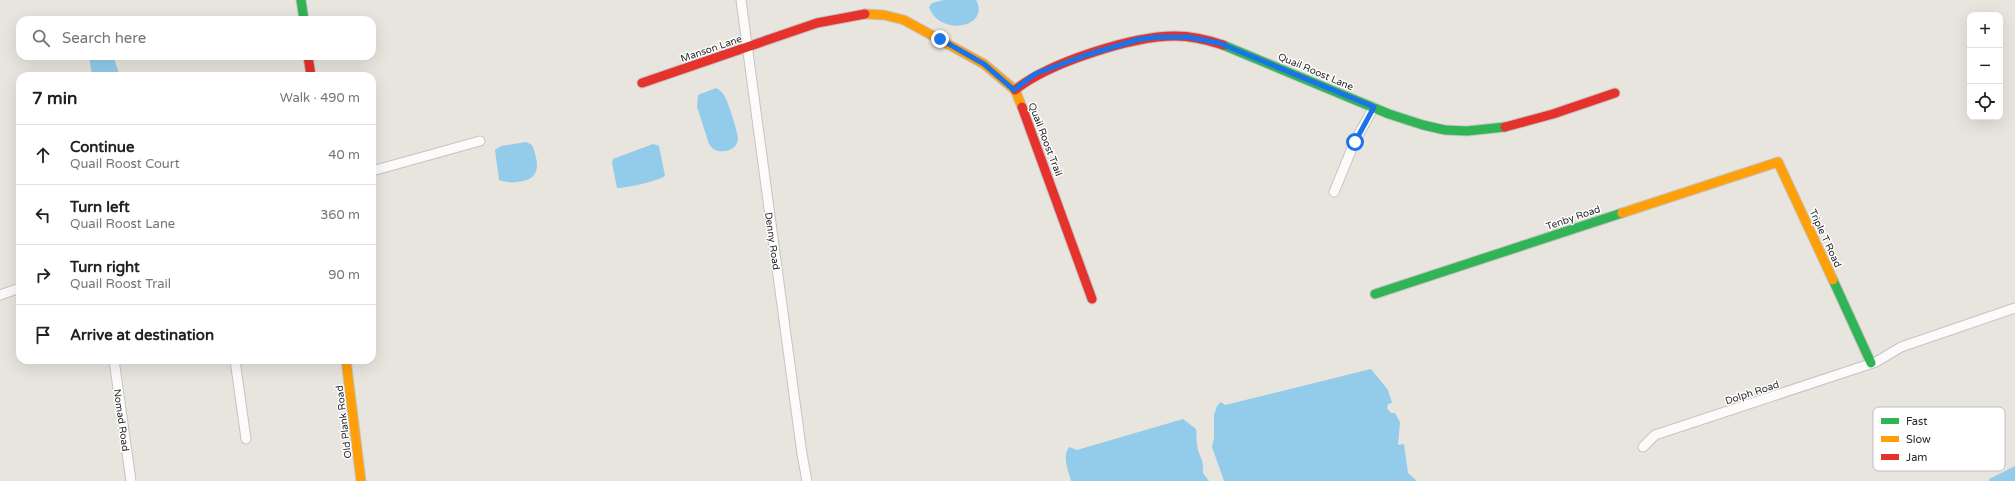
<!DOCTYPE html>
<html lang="en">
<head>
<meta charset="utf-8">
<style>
	:root { --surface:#fff; --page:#f2f2f2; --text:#202124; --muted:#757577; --line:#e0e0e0 }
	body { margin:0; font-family:"Varela Round",sans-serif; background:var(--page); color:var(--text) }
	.controls { position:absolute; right:12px; top:12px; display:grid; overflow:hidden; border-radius:8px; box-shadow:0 4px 16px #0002 }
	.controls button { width:36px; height:36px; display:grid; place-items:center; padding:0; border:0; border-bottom:1px solid var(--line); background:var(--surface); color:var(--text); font:20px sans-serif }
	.stop { position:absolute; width:12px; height:12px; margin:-9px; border:3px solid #1a73e8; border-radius:50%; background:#fff }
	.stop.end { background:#1a73e8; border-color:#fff; box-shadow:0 1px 4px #0008 }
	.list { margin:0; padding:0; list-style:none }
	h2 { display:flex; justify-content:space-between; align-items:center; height:52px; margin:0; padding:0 16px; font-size:17px }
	h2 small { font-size:13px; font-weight:400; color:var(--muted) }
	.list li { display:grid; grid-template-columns:26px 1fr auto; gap:12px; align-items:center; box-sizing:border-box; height:60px; padding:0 16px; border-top:1px solid var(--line) }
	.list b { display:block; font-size:15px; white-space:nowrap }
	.list p { margin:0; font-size:13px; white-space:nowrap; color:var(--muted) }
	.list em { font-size:13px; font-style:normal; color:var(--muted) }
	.icon { flex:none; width:22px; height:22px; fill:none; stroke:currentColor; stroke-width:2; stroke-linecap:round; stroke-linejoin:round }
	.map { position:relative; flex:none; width:2015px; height:481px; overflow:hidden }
	.search { position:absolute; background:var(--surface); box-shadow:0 4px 16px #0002; left:16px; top:16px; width:360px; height:44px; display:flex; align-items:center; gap:10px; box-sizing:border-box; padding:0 14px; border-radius:12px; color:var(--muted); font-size:15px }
	.panel { position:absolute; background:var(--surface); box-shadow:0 4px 16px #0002; left:16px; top:72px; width:360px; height:292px; border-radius:12px }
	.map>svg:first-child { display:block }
</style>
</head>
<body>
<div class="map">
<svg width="2015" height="481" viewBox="0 0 2015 481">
	<rect width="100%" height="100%" fill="#e8e5df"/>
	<path fill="#92ccea" d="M944 0H976C991 28 939 37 929 7L932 3Z
		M89 56H113L120 76H92Z
		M716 88C720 90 723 93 725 97 728 101 738 133 738 138 738 146 731 151 724 151 717 152 713 150 709 144L697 107 698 95Z
		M526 142 532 145C538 160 542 177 523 181 514 183 508 183 499 180L495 150 501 146Z
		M653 144 659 146 665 176C658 181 627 188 617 188L612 163 613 159Z
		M1371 369 1388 390 1392 403 1388 404 1387 408 1391 413H1395L1400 422 1398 445 1404 444 1408 473 1417 481H1224L1212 447 1214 438V415L1217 406 1221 402 1225 405Z
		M1183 419 1196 429C1197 434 1196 440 1197 445 1199 457 1204 459 1203 473L1209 481H1071C1068 469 1062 458 1069 447L1077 450Z
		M2015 466V481H1989V479Z"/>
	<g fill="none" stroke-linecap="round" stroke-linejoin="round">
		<defs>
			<path id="street" d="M741 0 802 454 807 481
				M372 171 480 141
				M1334 192 1355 141 1374 107
				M0 295 20 288
				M114 360 131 481
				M235 360 246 439
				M1643 447 1655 435 1876 362 1901 347 2015 308"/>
			<path id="fast" d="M301 0 304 20
				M1223 45 1389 114 1423 125 1445 130 1467 131 1505 127
				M1833 280 1871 363
				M1375 294 1622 213"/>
			<path id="slow" d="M865 14 884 15 904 20 984 64 1015 90 1022 107
				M1622 213 1778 162 1833 280
				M346 360 361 481"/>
			<path id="jam" d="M308 56 311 76
				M642 83 817 23 865 14
				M1015 90C1048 63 1132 36 1175 36 1192 36 1208 40 1223 45
				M1022 107 1092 299
				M1505 127 1553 114 1615 93"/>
		</defs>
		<use href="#street" stroke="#c5c4c4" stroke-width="11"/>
		<use href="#fast" stroke="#c5c4c4" stroke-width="11"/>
		<use href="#slow" stroke="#c5c4c4" stroke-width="11"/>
		<use href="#jam" stroke="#c5c4c4" stroke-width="11"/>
		<use href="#street" stroke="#fcfbfa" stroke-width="9"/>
		<use href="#fast" stroke="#30b455" stroke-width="9"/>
		<use href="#slow" stroke="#ff9f0a" stroke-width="9"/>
		<use href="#jam" stroke="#e5322d" stroke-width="9"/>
	</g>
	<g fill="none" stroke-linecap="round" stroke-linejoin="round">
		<path stroke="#1a73e8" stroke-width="5" d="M940 39 984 64 1014 90 1035 74 1086 55 1140 39 1160 37H1188L1219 43 1374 107 1355 142"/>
	</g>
	<g text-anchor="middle" stroke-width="3" stroke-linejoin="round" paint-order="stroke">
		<g font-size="10" fill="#292929" stroke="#fff">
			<text transform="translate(711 48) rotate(-19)" y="4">Manson Lane</text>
			<text transform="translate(1316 71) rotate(23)" y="4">Quail Roost Lane</text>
			<text transform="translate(1046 139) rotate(69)" y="4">Quail Roost Trail</text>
			<text transform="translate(1573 217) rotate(-19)" y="4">Tenby Road</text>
			<text transform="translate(1826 238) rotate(65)" y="4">Triple T Road</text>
			<text transform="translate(773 241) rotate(82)" y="4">Denny Road</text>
			<text transform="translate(1752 392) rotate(-18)" y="4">Dolph Road</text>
			<text transform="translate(122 420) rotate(82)" y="4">Nomad Road</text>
			<text transform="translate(343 422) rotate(-97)" y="4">Old Plank Road</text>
		</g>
	</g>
	<rect x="1873" y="407" width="132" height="64" rx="6" fill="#fff" stroke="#bfbfbf" stroke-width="1"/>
	<rect x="1881" y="418" width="18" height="6" fill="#30b455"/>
	<rect x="1881" y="436" width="18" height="6" fill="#ff9f0a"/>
	<rect x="1881" y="454" width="18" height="6" fill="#e5322d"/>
	<g font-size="11" fill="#292929">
		<text x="1906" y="425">Fast</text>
		<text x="1906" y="443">Slow</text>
		<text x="1906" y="461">Jam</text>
	</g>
</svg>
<div class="controls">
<button>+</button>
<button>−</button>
<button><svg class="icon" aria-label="locate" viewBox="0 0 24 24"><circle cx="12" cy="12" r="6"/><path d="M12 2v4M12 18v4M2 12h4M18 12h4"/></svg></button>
</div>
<div class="stop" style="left:1355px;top:142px"></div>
<div class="stop end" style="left:940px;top:39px"></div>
<div class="search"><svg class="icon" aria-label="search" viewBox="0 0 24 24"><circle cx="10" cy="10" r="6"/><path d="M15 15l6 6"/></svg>Search here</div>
<section class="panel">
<h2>7 min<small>Walk · 490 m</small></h2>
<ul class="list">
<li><svg class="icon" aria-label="ahead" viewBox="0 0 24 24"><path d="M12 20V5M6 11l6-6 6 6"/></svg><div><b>Continue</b><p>Quail Roost Court</p></div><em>40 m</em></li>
<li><svg class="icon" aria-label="left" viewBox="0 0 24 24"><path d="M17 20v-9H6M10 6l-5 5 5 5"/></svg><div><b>Turn left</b><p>Quail Roost Lane</p></div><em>360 m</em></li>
<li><svg class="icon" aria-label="right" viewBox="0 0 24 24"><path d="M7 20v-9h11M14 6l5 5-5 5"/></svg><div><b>Turn right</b><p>Quail Roost Trail</p></div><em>90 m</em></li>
<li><svg class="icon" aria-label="arrive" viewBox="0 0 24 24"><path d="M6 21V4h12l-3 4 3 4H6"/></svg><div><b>Arrive at destination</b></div></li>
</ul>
</section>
</div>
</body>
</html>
